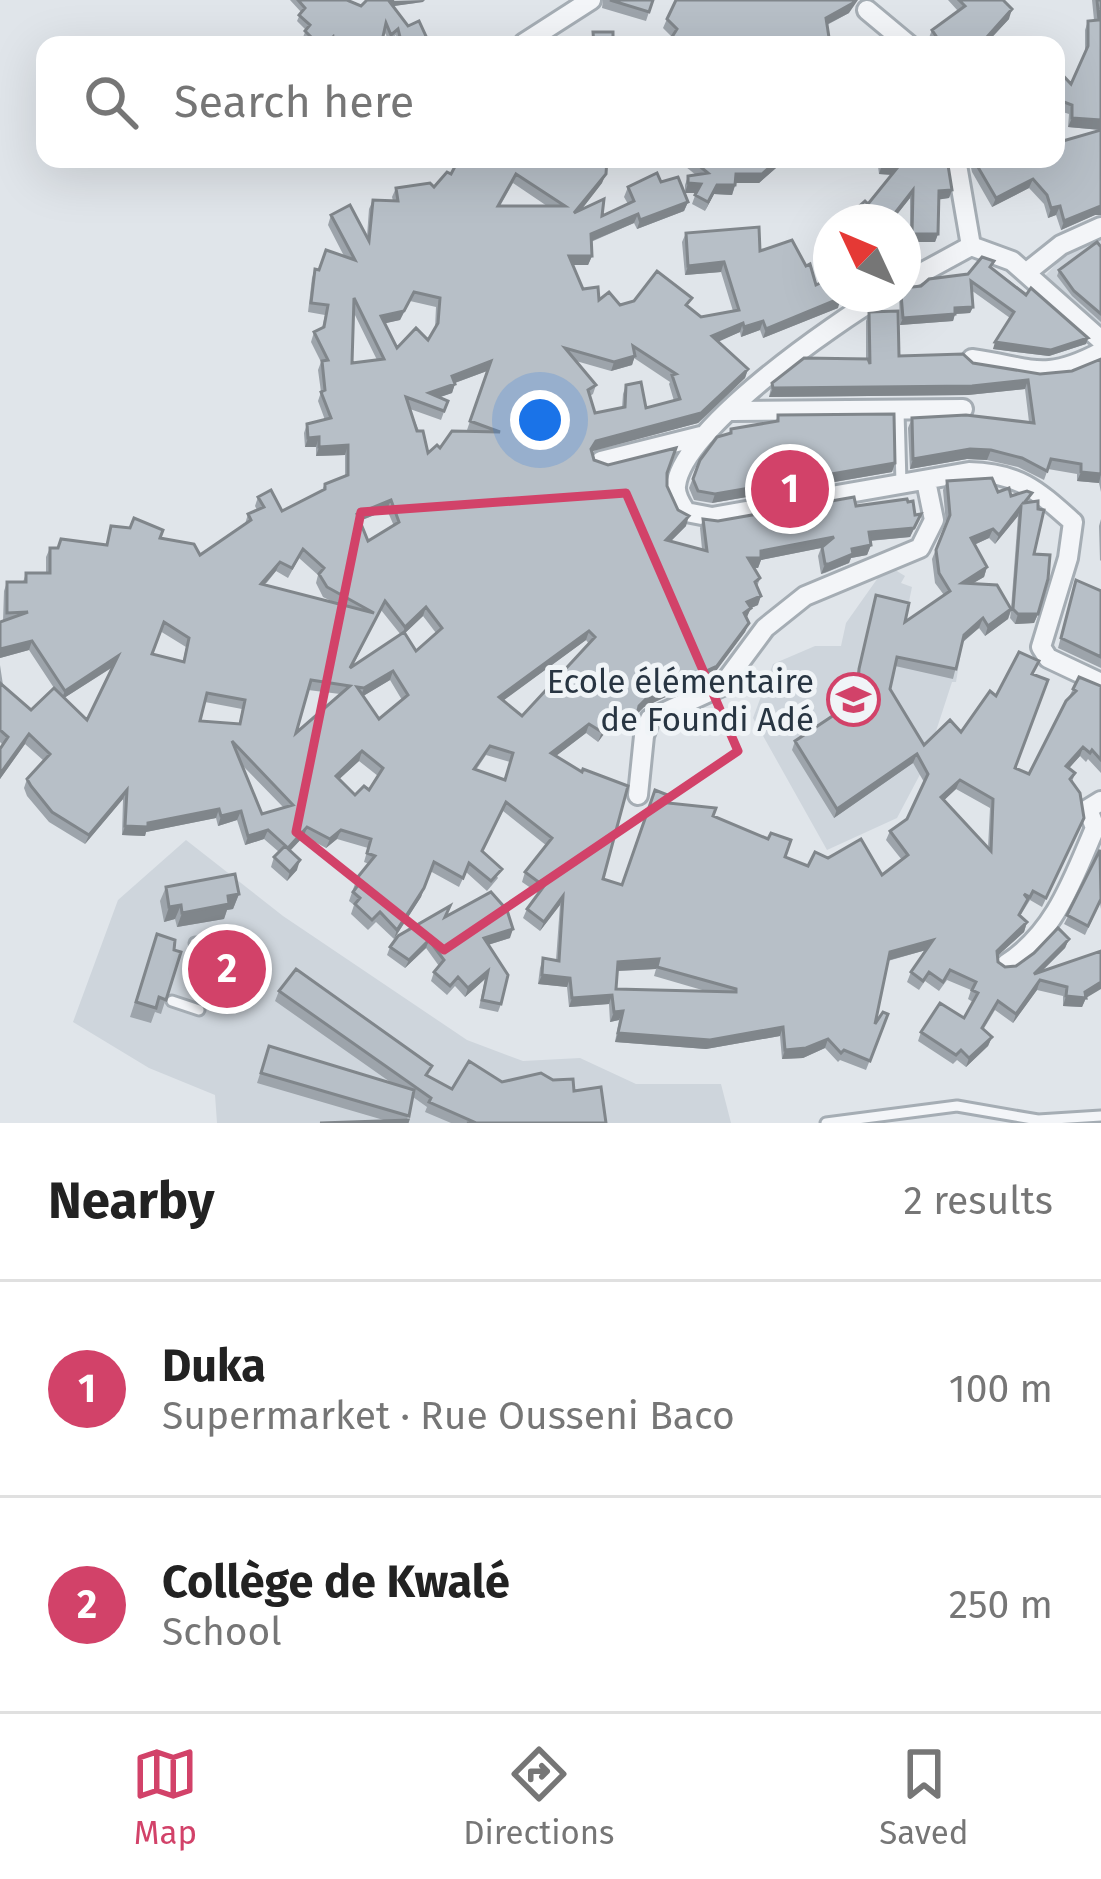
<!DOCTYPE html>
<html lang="en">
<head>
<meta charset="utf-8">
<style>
	:root { --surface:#fff; --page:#f6f6f6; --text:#222; --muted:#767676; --line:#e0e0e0; --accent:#d24269 }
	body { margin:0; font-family:"Fira Sans",sans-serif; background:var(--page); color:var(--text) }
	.compass { position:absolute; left:813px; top:204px; width:108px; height:108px; border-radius:50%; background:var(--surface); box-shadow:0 12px 48px #0002; rotate:314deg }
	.you { position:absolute; left:540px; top:420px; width:42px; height:42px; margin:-30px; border:9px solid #fff; border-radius:50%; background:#1a73e8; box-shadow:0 0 0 18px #1a73e833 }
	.badge { display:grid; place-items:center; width:78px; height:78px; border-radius:50%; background:var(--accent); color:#fff; font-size:39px; font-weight:700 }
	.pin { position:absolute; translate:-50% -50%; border:6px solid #fff; box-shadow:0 3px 12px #0006 }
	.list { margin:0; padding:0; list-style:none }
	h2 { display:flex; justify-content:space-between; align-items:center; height:156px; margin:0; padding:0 48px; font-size:51px }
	h2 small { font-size:39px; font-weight:400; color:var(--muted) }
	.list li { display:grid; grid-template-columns:78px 1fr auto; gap:36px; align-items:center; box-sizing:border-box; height:216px; padding:0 48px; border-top:3px solid var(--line) }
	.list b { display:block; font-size:45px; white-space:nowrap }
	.list p { margin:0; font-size:39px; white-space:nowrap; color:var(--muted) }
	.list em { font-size:39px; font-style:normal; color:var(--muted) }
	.icon { flex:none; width:66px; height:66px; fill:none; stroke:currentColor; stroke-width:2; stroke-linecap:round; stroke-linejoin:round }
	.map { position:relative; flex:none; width:1101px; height:1123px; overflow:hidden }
	.search { position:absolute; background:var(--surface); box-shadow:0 12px 48px #0002; left:36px; right:36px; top:36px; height:132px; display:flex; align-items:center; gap:30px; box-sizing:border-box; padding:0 42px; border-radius:24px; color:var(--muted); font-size:45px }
	.sheet { height:588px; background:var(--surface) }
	nav { display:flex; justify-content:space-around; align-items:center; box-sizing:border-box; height:168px; border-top:3px solid var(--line); background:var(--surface); font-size:33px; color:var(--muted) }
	nav a { display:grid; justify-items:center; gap:6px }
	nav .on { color:var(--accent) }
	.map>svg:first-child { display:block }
</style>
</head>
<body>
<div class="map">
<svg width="1101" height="1123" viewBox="0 0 1101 1123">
	<rect width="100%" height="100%" fill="#e0e5ea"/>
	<path fill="#ced5dc" d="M1101 239V334L1041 280 1065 255Z
		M887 565 905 576 901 583 912 587 905 621 964 635 956 682H952L925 765 897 818 827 850 753 718 773 664 815 646H841L846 623Z
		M186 840 283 916 467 1040 523 1061 580 1058 636 1084H721L731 1123H217L215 1095 149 1068 73 1022 118 900Z"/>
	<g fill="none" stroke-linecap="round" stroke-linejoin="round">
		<defs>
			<path id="lane" d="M899 411 901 483
				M195 943 221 946
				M172 1001 199 1010
				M826 1123 957 1106 1038 1120 1101 1116"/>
			<path id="street" d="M867 10 909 45
				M524 43 591 0
				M956 159 971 246
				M1027 272 1061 245 1101 227
				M903 283 971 246 1012 261 1101 340
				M884 294C835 323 682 428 676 486 675 496 681 504 686 512L712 517 969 472C1019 473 1037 490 1073 522L1068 558 1041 647 1048 658 1101 683
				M972 359C1032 367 1042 383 1101 352
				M732 411 963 409
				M601 461 705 435
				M638 795 644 736 650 719 722 686 765 628 805 596 920 548 934 520 926 481
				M1006 964C1055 933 1073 879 1095 828L1088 809 1101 801"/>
		</defs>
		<use href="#lane" stroke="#a5adb4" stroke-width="15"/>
		<use href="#street" stroke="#a5adb4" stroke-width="24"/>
		<use href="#lane" stroke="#f3f5f8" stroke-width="9"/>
		<use href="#street" stroke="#f3f5f8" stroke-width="18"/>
	</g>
	<path fill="#9da4ab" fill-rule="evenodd" d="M290 0H347L361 6 423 2 393 6 408 26 430 45H398L396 35 389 41 384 31 381 45H331L308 42 303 37 306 30 297 21 301 12Z
		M603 0H653L646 21 602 8Z
		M948 0H1004L1009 19 988 41 991 45H932L928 40 932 30 958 11Z
		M1092 0H1101V130L1068 127 1069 114 1056 110V68L1071 84 1085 54V30L1088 21 1094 20Z
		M849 13 827 25 672 37 663 28 667 19Z
		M1101 130V215H1095L1061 230 1056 215 1048 218 1044 204 1029 188 992 207 972 172 969 159H1056Z
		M459 159H607L602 183 581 210 602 216 628 204 624 197 628 187 661 182 688 202 684 211 637 229 634 223 591 242 592 256 588 265H573L583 289 599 300 620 305 688 307 701 317 733 311 721 272 685 275 682 242 686 233 760 251 816 285 838 308 763 338 760 330 741 337 740 332 718 341 748 369 745 378 698 423 593 451 594 460 608 465 667 473V486L686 526 671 541 702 549 700 528 703 519 718 521 856 506 917 523 910 537 870 541 871 545 867 555 851 558 849 563 825 573 821 574 818 556 821 548 761 560 758 568H754L760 578 757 587 758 605 751 608 746 618 749 623 745 632 713 675 644 707 638 713 634 724 612 723 598 742 586 733 556 756 603 879 622 885 668 803 713 816 785 857 808 866 828 858 882 875 902 860 886 840 890 831 907 819 924 782 913 763 834 818 792 750 795 741 858 699 855 695 856 678 876 595 905 622 944 595 935 583 932 559 946 524 943 490 947 481 998 492 1028 502 1034 554 1038 614 1034 623 1015 624 1010 618 1011 611 1008 619 985 636 979 628 962 643 953 679 895 666 890 689 924 745 961 732 996 696 1033 674 1016 768 1029 774 1073 689 1101 686V773L1088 759 1086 762 1080 756 1069 768 1075 773 1072 782 1084 818 1080 828 1042 907 1030 900 1020 916 1027 922 1024 932 997 956 998 962 1005 967 1016 966 1069 939 1065 948 1042 971 1086 998 1082 1007 1063 1006V996L1037 990 1013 1023 995 1010 983 1030 992 1037 988 1046 966 1067 957 1060 953 1064 918 1041 921 1032 964 1018 973 1002 968 999 971 990 947 980 939 991 925 981 919 990 907 982 911 972 926 950 888 961 875 1024 888 1014 866 1070 840 1060 838 1062 825 1048 803 1058 782 1059 780 1036 706 1049 615 1042 619 1020 610 1022 609 1004 569 1007 567 987 538 984 540 968 543 958 556 960 560 905 540 931 523 918 527 909 538 893 522 882 525 872 547 846 503 811 482 852 498 878 487 891 466 872 459 887 430 871 421 897 394 939 376 922 368 930 351 914 354 905 349 901 357 878 369 864 364 862 368 848 337 839 326 848 304 836 290 851 297 870 287 881 271 867 274 857 279 852 264 839 245 845 237 820 218 826 216 818 146 832 145 836 122 835 123 799 85 844 49 822 27 796 24 788 27 779 44 761 25 744 0 779V749L3 745 0 742V665L3 685 31 710 54 688 29 650 0 658V622L3 621 4 591 7 582H23L26 573H46V557L50 548 106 545 111 526 160 538 200 555 245 524 248 514 257 510 255 506 258 497 282 511 322 490 325 484 345 476V455L316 456V447H305L304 433 307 424 325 420 318 401 321 392 318 370 321 362 311 342 314 332 322 328 325 315 308 312 312 278 315 269 319 270 344 256 328 225 331 215 367 236 369 209 373 200 393 201 392 197 396 188 434 187 451 174ZM513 183 547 206H500ZM410 301 436 307 435 328 428 340 397 348 385 323 400 320ZM354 313 377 360 352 363ZM634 358 670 382 669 384 674 401 646 408 626 385 623 394 622 408 595 413 590 396 593 394 596 385 576 361 611 371 632 365ZM487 371 467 430 470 431 428 453 410 409 441 420 448 401 440 397 452 393 455 383ZM387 510 394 526 368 541 360 521ZM1018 516 1011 609 973 583 984 577 987 567 974 545 989 538 995 544ZM299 558 318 575 316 583 323 597 335 603 265 585 276 571 288 578ZM381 610 401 635 352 667ZM423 616 436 633 416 651 405 633ZM160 631 186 647 183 661 152 654ZM586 640 589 644 522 716 503 700ZM113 667 87 720 64 698ZM390 680 402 700 379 719 363 696ZM308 690 340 694 296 733ZM205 702 242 709 239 724 200 721ZM486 755 510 762 505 780 476 770ZM359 761 378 776 369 790 355 795 339 779ZM241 764 283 807 262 814ZM956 789 990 808 988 848 944 800ZM656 969 654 976 709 992 616 989 617 971Z
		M676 159H779L776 168 759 183H736L732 195 714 194 705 211 692 204 696 193H685V185L688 176 696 175Z
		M877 159H947L952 190 949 198 939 199 938 234 935 242H910V198L891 222H845L846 218 868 204 892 175 879 174Z
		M831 234V266L819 248 822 240Z
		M1101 247V322L1072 296 1057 276 1059 270Z
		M992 268 1088 338 1086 344 1049 356 993 349 1010 318 971 290 973 307 970 313 955 314 953 321 900 325 899 294 921 286Z
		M869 312 899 356 973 363 1040 374 1072 371 1101 359V492L1099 483 1077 481V474L1048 469 1044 480 1018 467 987 460 967 459 910 469 908 428 912 418 1029 422 1025 389 968 395 769 397 772 383 866 359V321Z
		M778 415 895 463 892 472 712 503 694 500 689 488 700 460 729 433 731 429 776 421Z
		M1101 519V560L1100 561 1099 526Z
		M1076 580 1101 591V668L1058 648Z
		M1101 851V909L1100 903 1085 935 1064 924Z
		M166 887 239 894 233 909 227 910 224 919 177 927 175 919 164 922 160 901Z
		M446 917 510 938 488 945 501 1004 498 1012 479 1008 485 979 465 997 455 986 447 995 431 981 434 972 439 966 426 948 405 968 387 955 390 947Z
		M157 934 174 950 181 952 161 1014 155 1012 151 1023 130 1017Z
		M279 991 452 1089 502 1082 574 1091 606 1123H451L425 1112 427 1107 413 1097 407 1120 387 1121 257 1083 269 1046 393 1084 275 1001Z"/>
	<path fill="#80868b" d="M425 0 423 2 387 7 389 1Z
		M855 0H858L849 13 822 27 826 18Z
		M1012 9 1009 19 985 45 986 38Z
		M1072 118 1101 120V130L1068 127Z
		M779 159 776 168 759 183H733L736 174Z
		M882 165 898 167 895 175 879 174Z
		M606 174 602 183 571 223 574 213Z
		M1033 179 1029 188 992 207 996 198Z
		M688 183 701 184 698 193H685Z
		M717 185H735L732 195 714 194 705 211Z
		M913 190 910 198 891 222H888Z
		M952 190 949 198 936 200 939 191Z
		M688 202 684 211 637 229 640 220Z
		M1099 205 1101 206V215H1095L1061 230 1064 221Z
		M1060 206 1056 215 1048 218 1051 208Z
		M638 214 634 223 587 243 591 234Z
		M912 234H938L935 242H910Z
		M569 256H592L588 265H566Z
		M724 262 721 272 685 275 688 266Z
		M414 292 400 320 378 325 381 316Z
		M841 298 838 308 763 338 766 329Z
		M973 307 970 313 955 314 953 321 900 325 903 318 955 308Z
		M763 321 760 330 741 337 744 327Z
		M743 323 740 332 709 346 712 336Z
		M1088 338 1086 344 1049 356 993 349 995 342Z
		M635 356 632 365 611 371 614 362Z
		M491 361 487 371 449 385 452 376Z
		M748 369 745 378 698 423 593 451 588 458 596 441Z
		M1028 380 1025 389 968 395 769 397 773 388Z
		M455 384 452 393 426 402 429 393Z
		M319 437 316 447H305L308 438Z
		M348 445 345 455 316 456 319 447Z
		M970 449 991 450 987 460 967 459 910 469 913 459Z
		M895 463 892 472 712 503 715 494Z
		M1081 472 1101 474 1099 483 1077 481Z
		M391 500 387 510 354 523 357 514Z
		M1021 506 1018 516 995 544 999 535Z
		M921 514 910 537 866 541 869 532Z
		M689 516 686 526 663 549 666 540Z
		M993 529 989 538 967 548 971 538Z
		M834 537 831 546 761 560 758 568 745 567 748 558 761 551Z
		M871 545 867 555 851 558 849 563 821 574 825 564 852 549Z
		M280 562 276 571 257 593 261 584Z
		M987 567 984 577 958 592 962 583Z
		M761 596 758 605 751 608 747 617 741 623 747 602Z
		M426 607 423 616 402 636 405 627Z
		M1011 609 1008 619 985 636 988 626Z
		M1018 614H1038L1034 623 1015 624Z
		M983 618 979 628 960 644 964 635Z
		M749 623 745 632 713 675 644 707 636 715 639 706 647 698Z
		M589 631 586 640 496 706 499 697Z
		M32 641 29 650 0 658V649Z
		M118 656 114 666 61 700 65 691Z
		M393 671 390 680 360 698 364 688Z
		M615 714 637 715 634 724 612 723 598 742 602 732Z
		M589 724 586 733 548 762 551 753Z
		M29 734 25 744 0 779V774Z
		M1083 747 1080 756 1063 775 1066 766Z
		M362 751 359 761 333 785 336 776Z
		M917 754 913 763 834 818 837 809Z
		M960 780 956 789 938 806 941 797Z
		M127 790 123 799 85 844 89 835Z
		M219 809 216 818 146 832 145 836 122 835 125 826Z
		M241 811 237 820 218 826 221 816Z
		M307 827 304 836 284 857 288 848Z
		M268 830 264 839 245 845 248 836Z
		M341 830 337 839 326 848 330 839Z
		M300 860 297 870 287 881 290 872Z
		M424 888 421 897 394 939 397 930Z
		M239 894 233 909 227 910 224 919 177 927 182 913Z
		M563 896 560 905 540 931 544 922Z
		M181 905 175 919 164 922 169 907Z
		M1027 922 1024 932 993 960 997 951Z
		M513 929 510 938 481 947 484 938Z
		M1069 939 1065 948 1030 983 1034 974Z
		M429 940 426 948 405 968 409 960Z
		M933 940 930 949 886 961 890 952Z
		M659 959 656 969 615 971 618 962Z
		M488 971 485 979 465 997 468 988Z
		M542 975 570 978 567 987 538 984Z
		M1040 980 1037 990 1013 1023 1016 1014Z
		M1101 982V989L1086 998 1082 1007 1063 1006 1066 996 1085 992Z
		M612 995 609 1004 569 1007 572 998Z
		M623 1011 619 1020 610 1022 614 1012Z
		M783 1027 780 1036 706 1049 615 1042 618 1033Z
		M992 1037 988 1046 966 1067 969 1058Z
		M828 1039 825 1048 803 1058 782 1059 785 1050Z"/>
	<path fill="#b7bfc7" stroke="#80868b" stroke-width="3" fill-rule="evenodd" d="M298 0H347L361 6 367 0H394L389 1 408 26 419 21 430 45H402L398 29 391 35 386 23 382 41 377 45H334L333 37 325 45H307L312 38 305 31 310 25 299 15 305 8Z
		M610 0H653L649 12Z
		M676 0H855L853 3 826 18 830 44 667 45 677 29 667 19Z
		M959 0H1003L1012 9 986 38 991 45H942L932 30 965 6Z
		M1097 0H1101V120L1072 118V105L1056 99V68L1071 84 1088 46V21L1099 20Z
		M593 32H613V45H594Z
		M1101 130V206L1064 221 1060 206 1051 208 1047 195 1033 179 996 198 975 162 974 159H1056V143Z
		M459 159H463L468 167 466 159H607L606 174 574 213 604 199 602 216 634 201 628 187 657 173 661 182 678 177 688 202 640 220 638 214 591 234 592 256H569L583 289 598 287 599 300 609 292 620 305 634 301 657 271 692 298 686 305 701 317 739 310 724 262 688 266 686 233 759 227 760 251 792 240 806 266 810 264 816 285 831 278V294H840L841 298 766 329 763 321 744 327 743 323 712 336 748 369 701 413 596 441 591 449 594 460 608 465 676 448 667 473V486L678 510 689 516 666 540 707 551 703 519 718 521 854 497 856 506 907 499 908 502 913 501 915 515 921 514 914 528 869 532 871 545 852 549 853 554 829 564H825L822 547 834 537 761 551V558H748L760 578 755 582 761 596 747 602 751 608 744 613 749 623 717 666 647 698 639 706 637 715 615 714 602 732 589 724 551 753 582 772 583 769 628 786 603 879 622 885 655 790 670 796 668 803 716 808 713 816 768 839 771 833 791 840 785 857 808 866 815 852 828 858 861 839 882 875 908 855 890 831 907 819 928 774 917 754 837 809 795 741 864 695 858 686 859 669 876 595 909 603 905 622 950 591 939 573 936 550 950 515 947 481 992 478 998 492 1009 488 1011 496 1027 491 1032 493 1024 503 1038 501V509L1044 510 1034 554 1050 555 1048 579 1038 614H1018L1013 609 1021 506 999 535 993 529 971 538 987 567 962 583 997 585 1011 609 988 626 983 618 964 635 956 669 897 657 890 689 924 745 950 720 961 732 990 691 996 696 1019 652 1039 661 1032 674 1048 680 1015 768 1029 774 1066 701 1076 691 1073 689 1079 677 1101 686V760L1092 750 1090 753 1083 747 1066 766 1075 773 1070 779 1080 793 1084 818 1046 898 1033 891 1030 897 1024 894 1028 899 1019 915 1027 922 997 951 998 962 1005 967 1016 966 1034 953 1058 928 1069 939 1034 974 1101 951V982L1085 992 1086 998 1066 996 1067 987 1040 980 1016 1014 998 1001 982 1028 992 1037 969 1058 961 1050 956 1055 921 1032 940 1003 964 1018 978 993 972 990 976 982 950 970 943 982 929 972 923 981 911 972 933 940 890 952 875 1024 883 1012 888 1014 870 1061 844 1050 841 1053 828 1039 806 1048 785 1050 783 1027 710 1040 618 1033 623 1011 614 1012 612 995 572 998 570 978 542 975 543 958 559 961 563 896 544 922 527 909 544 886 525 872 552 838 506 802 482 851 502 869 491 881 469 863 463 878 434 862 424 888 397 930 380 912 372 920 355 904 360 898 353 892 361 881 357 878 375 856 367 853 371 839 341 830 330 839 307 827 288 848 268 830 248 836 241 811 221 816 219 809 148 823V827L125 826 127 790 89 835 52 812 31 786 27 779 50 754 29 734 0 774V749L8 737 0 730V683L31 710 54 688 87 720 118 656 65 691 32 641 0 649V622L28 612 7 613V582H26V573H50V548H58L61 539 107 545 111 526 130 528 134 518 163 530 160 538 194 544 200 555 251 520 248 514 264 507 258 497 271 490 282 511 325 489V484L348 475V445L319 447V437L308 438 307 424 331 418 321 392 325 390 322 361 328 360 314 332 324 327 328 305 311 303 315 269 319 270 326 250 355 260 331 215 350 205 369 241 373 200 398 201 396 188 430 183 434 187 447 172 451 174ZM516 174 565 206H498ZM414 292 440 298 438 323 428 340 416 328 397 348 381 316 404 311ZM354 298 384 359 352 363ZM633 346 676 374 672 375 680 399 646 408 641 382 626 385 625 407 595 413 588 390 596 385 565 348 614 362 635 356ZM491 361 470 421 500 432 452 431 440 448 437 445 428 453 423 431H417L406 397 444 411 448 401 429 393 455 384 452 376ZM391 500 399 522 368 541 357 514ZM303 549 324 568 319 574 327 587 374 613 261 584 280 562 292 568ZM385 601 405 627 426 607 442 628 416 651 404 632 350 668ZM164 622 189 638 184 662 152 654ZM589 631 595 637 522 716 499 697ZM393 671 408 695 379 719 357 687 364 688ZM311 680 350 686 296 733ZM207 693 245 700 240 724 200 721ZM232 741 293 805 262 814ZM490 746 513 753 505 780 474 769ZM362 751 383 768 369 790 364 786 355 795 336 776ZM960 780 993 799 991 851 941 797ZM659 959 657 967 736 989V992L616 989 618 962Z
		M691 159H779L762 174H736L735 185H717L708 202 695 195 701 184 688 183V176L708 173Z
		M881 159H947L952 190 939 191 938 234H912L913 190 888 222H848L846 218 865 201 868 204 898 167 882 165Z
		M831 234V254L822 240Z
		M1097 242 1101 247V314L1074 291 1059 270Z
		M982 257 994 261 990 267 1026 295 1031 288 1088 338 1051 350 995 342 1014 312 971 281 973 307 955 308V314L903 318 901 294H903V288L921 286 929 279 968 274Z
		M898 311 899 356 963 354 973 363 1040 374 1072 371 1101 359V474L1081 472V464L1051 459 1047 471 1022 458 991 450 970 449 913 459 912 418 966 415 1034 423 1028 380 972 386 773 388 772 383 804 358 868 359 870 364 869 312Z
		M894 414 895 463 715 494 698 491 693 479 700 460 717 437 731 433V429L778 421V415Z
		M1076 580 1101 591V657L1061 638Z
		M285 846 300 860 290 872 274 857Z
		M1100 850 1101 899 1088 926 1067 915Z
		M235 874 239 894 228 896 229 904 182 913 181 905 169 907 166 887Z
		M491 892 507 910 513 929 484 938 508 975 501 1004 482 1000 488 971 468 988 458 977 450 986 434 972 444 960 429 940 409 960 390 947 398 936 450 906 445 917Z
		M157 934 175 940 174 950 181 952 166 1000 159 997 156 1008 136 1002Z
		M296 969 432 1066 426 1075 452 1089 469 1061 502 1082 541 1073 553 1080 573 1079 574 1091 601 1087 606 1123H467L474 1122 429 1102 431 1098 279 991Z
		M269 1046 414 1090 409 1116 261 1073Z
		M408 1120 407 1123H320Z"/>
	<path fill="none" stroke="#d24269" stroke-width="9" stroke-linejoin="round" d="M626 493 738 751 444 950 296 832 361 512Z"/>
	<defs>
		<symbol id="school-ring" viewBox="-11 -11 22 22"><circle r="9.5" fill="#f0f4f7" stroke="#d24269" stroke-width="1.5"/><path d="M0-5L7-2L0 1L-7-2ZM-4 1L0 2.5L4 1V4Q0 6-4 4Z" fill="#d24269"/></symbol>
	</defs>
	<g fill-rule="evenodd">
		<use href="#school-ring" x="824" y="670" width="59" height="59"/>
	</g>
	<g text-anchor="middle" stroke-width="10" stroke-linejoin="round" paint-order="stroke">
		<g font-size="33" fill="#283542" stroke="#f0f4f7" text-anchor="end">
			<text x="814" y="693">Ecole élémentaire<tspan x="814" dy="38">de Foundi Adé</tspan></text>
		</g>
	</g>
</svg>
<svg class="compass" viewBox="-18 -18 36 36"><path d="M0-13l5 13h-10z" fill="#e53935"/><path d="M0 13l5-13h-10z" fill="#767676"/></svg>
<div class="you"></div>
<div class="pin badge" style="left:790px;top:489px">1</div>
<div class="pin badge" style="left:227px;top:969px">2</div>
<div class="search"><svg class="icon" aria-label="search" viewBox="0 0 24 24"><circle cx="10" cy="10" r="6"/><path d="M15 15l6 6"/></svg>Search here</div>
</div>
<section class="sheet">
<h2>Nearby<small>2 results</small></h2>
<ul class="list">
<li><span class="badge">1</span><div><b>Duka</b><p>Supermarket · Rue Ousseni Baco</p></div><em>100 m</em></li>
<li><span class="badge">2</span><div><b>Collège de Kwalé</b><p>School</p></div><em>250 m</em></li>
</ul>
</section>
<nav>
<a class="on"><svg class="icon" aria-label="map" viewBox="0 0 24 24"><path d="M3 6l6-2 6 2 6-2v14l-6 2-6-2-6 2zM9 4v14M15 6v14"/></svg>Map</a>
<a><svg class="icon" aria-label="directions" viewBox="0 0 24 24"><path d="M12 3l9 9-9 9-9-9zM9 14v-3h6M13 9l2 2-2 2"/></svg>Directions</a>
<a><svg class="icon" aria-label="saved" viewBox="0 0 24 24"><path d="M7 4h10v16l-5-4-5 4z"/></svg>Saved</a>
</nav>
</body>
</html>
